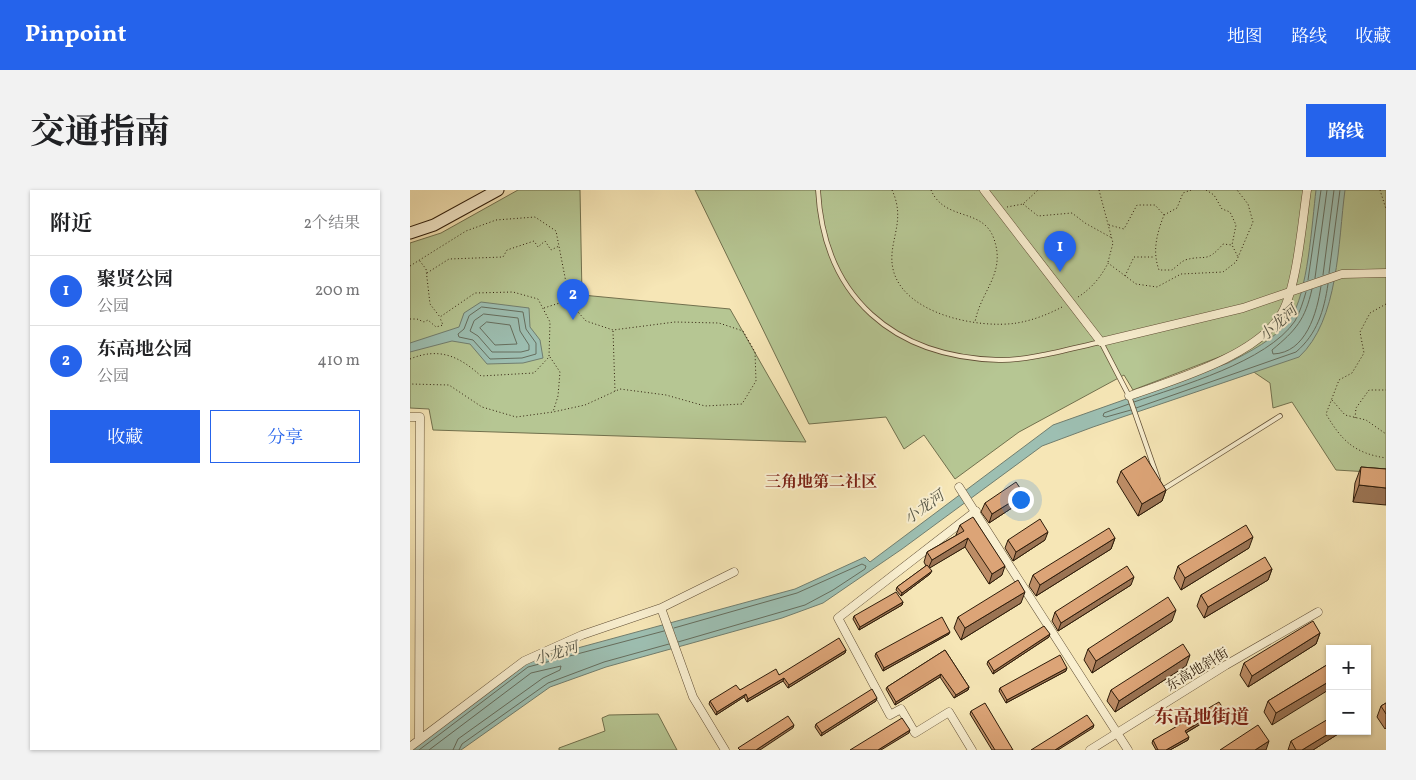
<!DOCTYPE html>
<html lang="zh">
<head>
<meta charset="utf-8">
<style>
	:root { --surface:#fff; --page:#f2f2f2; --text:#202124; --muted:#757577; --line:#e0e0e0; --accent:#2563eb }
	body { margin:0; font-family:Vollkorn,"Noto Serif SC",serif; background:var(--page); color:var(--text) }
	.controls { position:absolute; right:15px; bottom:15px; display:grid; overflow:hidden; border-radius:0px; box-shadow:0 1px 4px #0004 }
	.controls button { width:45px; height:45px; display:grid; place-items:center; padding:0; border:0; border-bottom:1px solid var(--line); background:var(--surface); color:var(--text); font:25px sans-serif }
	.you { position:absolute; left:610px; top:309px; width:18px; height:18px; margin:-12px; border:4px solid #fff; border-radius:50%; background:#1a73e8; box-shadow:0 0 0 8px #1a73e833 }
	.badge { display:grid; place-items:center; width:32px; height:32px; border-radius:50%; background:var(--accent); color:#fff; font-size:16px; font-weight:700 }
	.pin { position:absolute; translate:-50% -41px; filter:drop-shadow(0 1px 2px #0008) }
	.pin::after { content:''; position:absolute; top:26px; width:18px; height:15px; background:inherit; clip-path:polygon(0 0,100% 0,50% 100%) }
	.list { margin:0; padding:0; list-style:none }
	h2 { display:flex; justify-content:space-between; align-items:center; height:65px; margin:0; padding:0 20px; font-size:21px }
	h2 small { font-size:16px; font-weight:400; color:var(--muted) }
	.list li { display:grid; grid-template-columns:32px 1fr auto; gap:15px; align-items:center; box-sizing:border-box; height:70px; padding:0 20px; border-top:1px solid var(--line) }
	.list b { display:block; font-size:19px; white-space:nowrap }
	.list p { margin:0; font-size:16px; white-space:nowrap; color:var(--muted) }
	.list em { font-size:16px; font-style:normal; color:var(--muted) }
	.actions { display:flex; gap:10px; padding:15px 20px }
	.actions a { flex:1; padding:11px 0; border:1px solid var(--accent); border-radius:0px; text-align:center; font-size:18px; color:var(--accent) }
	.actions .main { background:var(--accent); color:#fff }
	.map { position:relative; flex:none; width:976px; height:560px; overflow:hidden; border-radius:0px }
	header { display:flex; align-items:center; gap:30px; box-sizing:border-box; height:70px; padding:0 25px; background:var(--accent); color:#fff }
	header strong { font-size:24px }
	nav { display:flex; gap:28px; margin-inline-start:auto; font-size:18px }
	.intro { display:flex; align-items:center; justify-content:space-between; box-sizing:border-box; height:120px; padding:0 30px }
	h1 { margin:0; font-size:35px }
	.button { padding:12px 22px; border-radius:0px; background:var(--accent); color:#fff; font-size:18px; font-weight:700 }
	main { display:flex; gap:30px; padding:0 30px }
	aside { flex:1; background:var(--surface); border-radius:0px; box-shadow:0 1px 4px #0004 }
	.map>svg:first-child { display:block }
</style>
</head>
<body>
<header>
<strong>Pinpoint</strong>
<nav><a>地图</a><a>路线</a><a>收藏</a></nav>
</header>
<div class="intro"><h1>交通指南</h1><a class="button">路线</a></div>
<main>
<aside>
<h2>附近<small>2个结果</small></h2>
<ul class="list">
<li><span class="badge">1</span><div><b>聚贤公园</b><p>公园</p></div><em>200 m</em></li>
<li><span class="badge">2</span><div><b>东高地公园</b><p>公园</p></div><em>410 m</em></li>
</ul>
<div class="actions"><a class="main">收藏</a><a>分享</a></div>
</aside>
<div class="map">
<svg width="976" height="560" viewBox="0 0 976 560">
	<rect width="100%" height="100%" fill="#f6e6b6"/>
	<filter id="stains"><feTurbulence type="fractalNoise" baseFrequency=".004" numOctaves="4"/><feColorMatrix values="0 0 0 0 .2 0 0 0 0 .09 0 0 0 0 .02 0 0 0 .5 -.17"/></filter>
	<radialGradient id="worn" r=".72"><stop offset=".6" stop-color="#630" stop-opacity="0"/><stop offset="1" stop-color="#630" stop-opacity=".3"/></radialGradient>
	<path fill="#b6c693" stroke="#72714e" d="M108 0H170L172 105 320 119 396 252 23 240 19 219 0 218V53L31 43Z
		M285 0H976V283L926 280 882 212 863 218 860 193 817 164 723 200 714 185 609 242 545 289 514 245 494 259 476 227 399 234Z
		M248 524 267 560H149V558L195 541 192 528 199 525Z"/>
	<path fill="#9dbfb2" stroke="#717e6f" d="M906 0H935C928 52 929 130 889 167L683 237 632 256 492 359 413 413 372 428 196 477 140 497 51 560H0L116 472 385 399 455 367 460 372 643 235 818 173C839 162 866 149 880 129 898 104 902 32 906 0Z
		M71 112 119 118 120 137 130 150 133 168 113 173 77 174 60 154 42 151 0 162V153L49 137 54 123Z"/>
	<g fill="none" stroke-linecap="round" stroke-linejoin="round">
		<path stroke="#666e5e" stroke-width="1" d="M919 83 930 0
			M913 85 924 0
			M905 88 917 0
			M898 90 911 0
			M902 99C895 130 886 140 862 160L863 164C896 163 907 123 911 96
			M72 117 113 122 116 139 126 153V164L112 168 80 169 63 150 49 147 48 144 54 139 59 126Z
			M74 124 108 128 110 141 119 155V160L111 162H82L68 146 60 141 64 131Z
			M77 132 100 135 107 154 85 155 70 138Z
			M724 212C770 196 857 172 885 131 890 122 893 112 896 102
			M719 214 694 223 693 226 696 227 721 220
			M726 218 886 162C907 144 914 121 918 94
			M264 438 387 403 452 374 456 376 455 379 423 400 395 415 268 452
			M9 560 118 477 254 441
			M19 560 121 483 151 476 150 480 133 488 48 549 43 560
			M49 560 52 554 138 493 194 472 259 454"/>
		<defs>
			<path id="lane" d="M408 0C414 108 484 167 589 170 617 171 663 158 691 152L719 206 748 289
				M752 300 870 226"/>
			<path id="street" d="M574 0 691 152 833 118 932 84 976 83
				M719 206C763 190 848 166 872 123 887 96 892 33 897 0
				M0 227H10L9 550
				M549 297 718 560
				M251 418 283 507 315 560
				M0 557 114 471 172 445 251 418 324 382
				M562 560 539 522 505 543 491 519 480 525 428 428 566 321
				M680 560 816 475 908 422"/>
			<path id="secondary" d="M0 43 24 35 88 0"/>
		</defs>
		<use href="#lane" stroke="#604e35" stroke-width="5.5"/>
		<use href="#street" stroke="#604e35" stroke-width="9"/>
		<use href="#secondary" stroke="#2e1c0a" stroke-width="13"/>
		<path stroke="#2e1c0a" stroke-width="1" stroke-dasharray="1 2.5" stroke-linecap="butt" d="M482 0C497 32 477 52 483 79 493 124 568 139 607 133 624 130 639 124 654 116
			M521 0C535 32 573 17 584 49 596 84 571 100 565 132
			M689 0 703 53 698 72
			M796 0 804 5 812 19 820 22 826 35 822 55
			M970 0 976 19
			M613 14 628 26 662 23 675 33 702 48
			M597 17 613 14 628 0
			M754 25 767 18 773 3 781 0
			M699 35 714 39 727 15H745L754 25C747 43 742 61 749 80H762C766 77 771 72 775 70 796 64 796 74 813 54L822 55 828 67
			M0 76 56 41 86 30 125 27 146 41 160 113 176 131 203 140 265 132 309 133 333 141 345 162 346 191 332 214 295 216 256 205 210 199 175 215 143 222 106 227 72 217 39 195 0 194
			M17 83 39 69 93 67 97 60 124 51 128 57 135 51 141 60 149 56
			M715 86 724 67H744
			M668 107C681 99 691 87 698 73L726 94 747 97 771 84 813 82 826 72 843 32 838 14 827 0
			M976 114 960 123 950 142 954 163 942 183 929 190 916 224C932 251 944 263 976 268
			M134 118 159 110
			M0 129H7L14 132 18 130 26 137 33 135 30 128
			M203 141 205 201
			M140 167 150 182 148 206 143 222
			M0 169C29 157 49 166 71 186L124 183 139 167 140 132 128 109 103 102 65 103 30 127 20 114 16 79 9 70
			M922 210 935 225 956 230 976 244
			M945 228 946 218 959 200H976"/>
		<use href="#lane" stroke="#f9efd0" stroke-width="4"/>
		<use href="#street" stroke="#f9efd0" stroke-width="8"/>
		<use href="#secondary" stroke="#f9efd0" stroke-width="11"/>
	</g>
	<path fill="#bd8d66" stroke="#2e1c0a" d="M951 277 976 279 943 312 945 293Z
		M711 281 756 300 752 311 728 326 707 292Z
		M614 304 611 312 579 333 571 322 575 313Z
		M550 335 592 385 579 394 555 357 519 378 520 384 491 406 486 400 487 397 516 376 514 372 517 362 547 345H546Z
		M705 348 701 359 626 406 619 396 623 385Z
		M598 350H635L603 371 595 358Z
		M839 358 771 400 764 388 768 376Z
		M862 379 858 390 794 428 787 416 791 405Z
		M721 395 648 441 642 431 645 422Z
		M493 412 492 415 449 440 443 429 444 426Z
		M611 413 551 450 544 438 548 427Z
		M762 431 682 483 674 470 678 459Z
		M910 443 906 454 838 497 830 485 834 473Z
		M539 444 473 481 465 466 466 463Z
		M639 447 583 484 577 474 578 471Z
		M436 460 435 463 378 498 373 491 337 512 334 507 306 525 299 514 300 511 330 500 369 485Z
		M535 460 559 497 558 500 544 508 530 487 485 515 476 499 477 497Z
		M920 473 862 535 854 522 858 511Z
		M776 476 705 522 697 511 701 500Z
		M656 481 596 513 589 501 590 498Z
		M466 511 411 546 405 537 406 534Z
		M976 513V538L975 539 967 527 971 516Z
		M561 521 603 560H582L560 524Z
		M812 521 776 543 778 550 760 560H746L742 553 743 550Z
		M928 544 903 560H878L881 551Z"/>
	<path fill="#9a7353" stroke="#2e1c0a" d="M949 295 976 298V315L943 312Z
		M756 300 752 311 728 326 732 314Z
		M614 304 611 312 579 333 582 324Z
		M638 342 635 350 603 371 606 362Z
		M843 347 839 358 771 400 775 388Z
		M558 348 555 357 518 379 522 370Z
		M705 348 701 359 626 406 630 395Z
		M595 376 592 385 579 394 582 384Z
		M862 379 858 390 794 428 798 417Z
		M522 381 520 384 491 406 492 403Z
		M724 387 721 395 648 441 651 433Z
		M615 402 611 413 551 450 555 438Z
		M493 412 492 415 449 440 450 437Z
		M766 420 762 431 682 483 686 471Z
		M540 442 539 444 473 481 474 478Z
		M910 443 906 454 838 497 842 486Z
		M640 444 639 447 583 484 584 481Z
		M436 460 435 463 378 498 379 495Z
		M780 465 776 476 705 522 709 511Z
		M657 478 656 481 596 513 597 510Z
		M531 484 530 487 485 515 486 512Z
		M374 488 373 491 337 512 338 509Z
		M920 491V499L862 535 866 523Z
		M559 497 558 500 544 508 546 505Z
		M336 504 334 507 306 525 307 522Z
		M467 508 466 511 411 546 412 543Z
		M813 518 812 521 774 544 775 541Z
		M384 535 383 538 350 560H346Z
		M684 535 683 538 648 560H645Z
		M500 540 499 543 471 560H468Z
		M923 541H929L928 544 903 560H892Z
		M779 547 778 550 760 560H756Z
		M859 551 856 560H845Z"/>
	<path fill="#dca477" stroke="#2e1c0a" d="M735 266 756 300 732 314 711 281Z
		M951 277 976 279V298L949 295Z
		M606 292 614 304 582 324 575 313Z
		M563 327 595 376 582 384 558 348 522 370 517 362 554 341 550 335Z
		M630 329 638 342 606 362 598 350Z
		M836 335 843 347 775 388 768 376Z
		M699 338 705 348 630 395 623 385Z
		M855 367 862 379 798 417 791 405Z
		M517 375 522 381 492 403 487 397Z
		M717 376 724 387 651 433 645 422Z
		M608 390 615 402 555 438 548 427Z
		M486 402 493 412 450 437 444 426Z
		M758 407 766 420 686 471 678 459Z
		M532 427 540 442 474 478 466 463Z
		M903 431 910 443 842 486 834 473Z
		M634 436 640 444 584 481 578 471Z
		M429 448 436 460 379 495 374 488 338 509 336 504 307 522 300 511 326 495 330 500 366 479 369 485Z
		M773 454 780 465 709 511 701 500Z
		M535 460 559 497 546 505 531 484 486 512 477 497Z
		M650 465 657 478 597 510 590 498Z
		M920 473V491L866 523 858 511Z
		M462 499 467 508 412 543 406 534Z
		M809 512 813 518 775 541 779 547 756 560H748L743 550Z
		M575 513 603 560H585L561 521Z
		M976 513V524L971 516Z
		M677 525 684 535 645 560H621Z
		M378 526 384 535 346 560H330L328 558Z
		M492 528 500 540 468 560H440Z
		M920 528V541H923L892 560H886L881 551Z
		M848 535 859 551 845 560H810Z"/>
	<g text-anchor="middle" stroke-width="4" stroke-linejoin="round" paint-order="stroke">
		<g font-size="14" fill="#2e1c0a" stroke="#f9efd0">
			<text transform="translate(787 479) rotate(-31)" y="5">东高地斜街</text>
		</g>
		<g font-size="15" font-style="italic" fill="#555545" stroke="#f9efd0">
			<text transform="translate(868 133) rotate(-42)" y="5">小龙河</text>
			<text transform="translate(514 317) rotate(-36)" y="5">小龙河</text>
			<text transform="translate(146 463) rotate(-17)" y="5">小龙河</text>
		</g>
		<g font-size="16" font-weight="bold" fill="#7a1f14" stroke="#f9efd0">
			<text x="411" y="297">三角地第二社区</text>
		</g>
		<g font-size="19" font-weight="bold" fill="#7a1f14" stroke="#f9efd0">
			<text x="792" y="533">东高地街道</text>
		</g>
	</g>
	<rect width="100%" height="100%" filter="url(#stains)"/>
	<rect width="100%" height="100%" fill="url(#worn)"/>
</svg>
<div class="controls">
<button>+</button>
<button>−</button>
</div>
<div class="you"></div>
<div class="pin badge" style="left:650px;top:82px">1</div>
<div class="pin badge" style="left:163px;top:130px">2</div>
</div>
</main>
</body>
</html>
